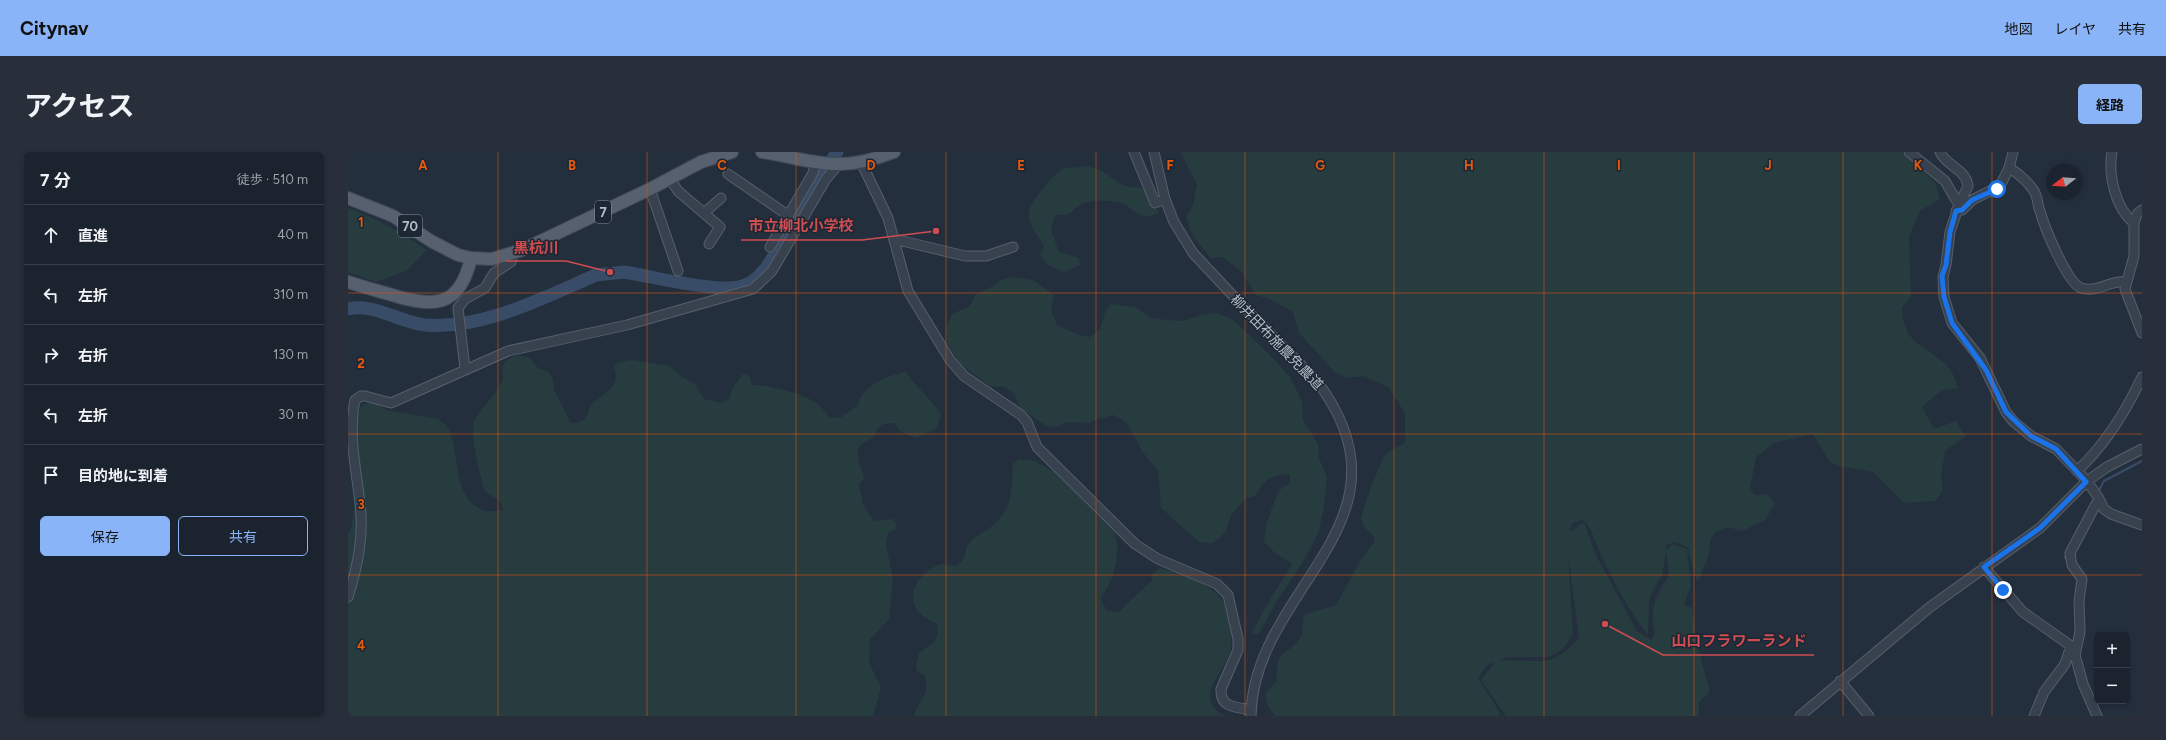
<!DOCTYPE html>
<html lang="ja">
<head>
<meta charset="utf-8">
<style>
	:root { --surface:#1b232e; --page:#282f3a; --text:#f1f3f6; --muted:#a0a4aa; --line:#39404a; --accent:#8ab4f8 }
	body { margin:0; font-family:Figtree,"Noto Sans JP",sans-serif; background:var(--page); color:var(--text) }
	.controls { position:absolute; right:12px; bottom:12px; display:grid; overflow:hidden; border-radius:6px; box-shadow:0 2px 6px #0003 }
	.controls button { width:36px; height:36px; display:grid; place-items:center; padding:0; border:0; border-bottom:1px solid var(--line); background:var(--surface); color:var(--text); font:20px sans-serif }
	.compass { position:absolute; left:1698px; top:12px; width:36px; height:36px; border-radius:50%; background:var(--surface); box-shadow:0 2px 6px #0003; rotate:253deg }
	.stop { position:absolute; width:12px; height:12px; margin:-9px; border:3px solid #1a73e8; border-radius:50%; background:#fff }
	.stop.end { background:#1a73e8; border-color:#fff; box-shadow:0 1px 4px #0008 }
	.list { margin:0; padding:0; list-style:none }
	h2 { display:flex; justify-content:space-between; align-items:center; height:52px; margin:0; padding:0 16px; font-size:17px }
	h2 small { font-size:13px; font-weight:400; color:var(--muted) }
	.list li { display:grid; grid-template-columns:26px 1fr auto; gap:12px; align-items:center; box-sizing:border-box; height:60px; padding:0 16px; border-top:1px solid var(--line) }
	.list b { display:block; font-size:15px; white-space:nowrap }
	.list em { font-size:13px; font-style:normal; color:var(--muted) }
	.actions { display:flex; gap:8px; padding:12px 16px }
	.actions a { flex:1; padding:9px 0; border:1px solid var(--accent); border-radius:6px; text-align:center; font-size:14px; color:var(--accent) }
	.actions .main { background:var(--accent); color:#111 }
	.icon { flex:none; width:22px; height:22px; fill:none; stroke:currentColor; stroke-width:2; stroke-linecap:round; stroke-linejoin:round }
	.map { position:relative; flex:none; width:1794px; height:564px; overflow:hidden; border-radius:6px }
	header { display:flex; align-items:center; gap:24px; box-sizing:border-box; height:56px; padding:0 20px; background:var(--accent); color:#111 }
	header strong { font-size:19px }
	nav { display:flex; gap:22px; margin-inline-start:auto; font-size:14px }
	.intro { display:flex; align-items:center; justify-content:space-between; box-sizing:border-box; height:96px; padding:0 24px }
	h1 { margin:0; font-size:28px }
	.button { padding:10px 18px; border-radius:6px; background:var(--accent); color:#111; font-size:14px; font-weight:700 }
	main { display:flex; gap:24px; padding:0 24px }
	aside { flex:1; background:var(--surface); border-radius:6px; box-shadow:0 2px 6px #0003 }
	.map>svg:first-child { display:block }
</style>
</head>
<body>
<header>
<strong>Citynav</strong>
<nav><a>地図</a><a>レイヤ</a><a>共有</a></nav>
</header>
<div class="intro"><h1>アクセス</h1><a class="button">経路</a></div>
<main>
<aside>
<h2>7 分<small>徒歩 · 510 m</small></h2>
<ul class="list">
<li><svg class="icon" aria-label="ahead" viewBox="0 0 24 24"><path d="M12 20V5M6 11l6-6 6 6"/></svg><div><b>直進</b></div><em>40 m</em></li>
<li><svg class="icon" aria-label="left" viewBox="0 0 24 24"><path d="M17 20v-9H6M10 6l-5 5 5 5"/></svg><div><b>左折</b></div><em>310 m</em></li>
<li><svg class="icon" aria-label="right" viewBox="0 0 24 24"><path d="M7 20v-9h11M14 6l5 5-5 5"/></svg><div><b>右折</b></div><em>130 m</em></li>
<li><svg class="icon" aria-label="left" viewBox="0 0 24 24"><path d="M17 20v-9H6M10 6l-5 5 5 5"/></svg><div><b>左折</b></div><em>30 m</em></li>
<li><svg class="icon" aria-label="arrive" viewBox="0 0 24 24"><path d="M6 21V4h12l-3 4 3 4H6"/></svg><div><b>目的地に到着</b></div></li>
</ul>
<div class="actions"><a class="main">保存</a><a>共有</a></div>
</aside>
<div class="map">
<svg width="1794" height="564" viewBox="0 0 1794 564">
	<rect width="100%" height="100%" fill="#242f3e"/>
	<path fill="#263c3f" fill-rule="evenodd" d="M832 0H1553L1587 30 1592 47 1572 59 1561 85 1563 146 1554 155C1555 198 1583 192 1603 219 1606 223 1608 231 1610 236L1593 239 1574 255 1586 277 1608 269 1618 284 1597 299 1593 324 1595 339 1587 349 1556 351 1525 320 1491 314 1482 310 1465 282 1426 291 1408 305 1402 336 1407 343 1420 342 1427 352 1417 368 1394 379 1380 375 1366 381 1362 389 1361 403 1350 429 1346 422 1340 395 1327 390 1318 393V399L1325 392 1339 397 1343 434 1336 452 1344 456 1349 493 1361 536V541L1351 550V564H1158L1133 528 1147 510 1139 513 1130 526 1152 561 1151 564H927L920 554 917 542 929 529C926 493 944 505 954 482 955 477 955 471 955 466L958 462 988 453 1014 406 1026 390V384L1016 375 1013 366 1022 337 1037 302 1057 291V261L1040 235 1016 224 999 226 987 220 951 181 945 160 924 148 908 143 894 120 875 105 863 106 845 85 838 64 845 53 849 32ZM1235 368C1245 377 1247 391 1253 403 1266 430 1281 460 1300 483L1301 450 1304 440 1314 424 1318 400 1321 423C1307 447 1301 453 1307 482L1303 488 1289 479 1248 403 1236 370 1222 380 1224 371ZM1220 402 1231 486C1200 520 1192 505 1151 509L1159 505H1201L1215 497 1225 482Z
		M740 14C744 16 749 16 752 18 765 25 775 38 792 35L797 39 811 61C792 69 790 60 776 52 772 50 765 49 761 49 753 48 741 48 734 52 720 59 729 64 707 63L703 78 711 100 731 106 732 113 716 120 699 113 692 102 696 96C692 84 679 74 681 60 682 50 706 21 715 17 722 15 733 15 740 14Z
		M0 56C29 66 54 81 79 98L58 119 28 130 0 120Z
		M666 125 685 128 706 143 703 158 709 173 731 183 742 185 752 177 757 161 762 152 787 155 804 166 819 168 836 169 852 163 868 161 884 167 923 204 942 225 954 249 955 268 970 292 971 306 979 325 976 355 971 379 956 408 929 449 910 483 904 481 917 456 944 412 926 400 916 390C916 373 925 355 930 339L942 331V322C921 324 918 326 907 344L898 346 883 363 878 380 865 391 851 390 813 356 810 319 794 299 779 271 766 263 750 267 741 271 719 270 709 275 699 274 672 256 666 241 657 235 642 234 611 211 599 190 598 176 604 162 622 154 627 143 647 133 652 128Z
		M169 203 182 206 190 216 200 220 205 227 206 238 223 271C245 271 236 259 246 250 258 240 273 234 266 217L268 211 283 208 322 214 334 225 347 232 356 247 373 251 381 247 385 235 395 222 401 224 404 233C420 233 455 241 468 251 473 254 477 260 481 265L492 266 510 253C515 232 538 225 557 220L593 261 589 276 568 286 553 280 546 271C535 271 529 273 527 284L511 294C507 312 514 312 516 327L511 332 515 353 526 369 545 367 549 372 547 378 540 381 538 391 545 426 541 467 522 487 521 511 533 535 525 564H0V382L4 373 6 350 14 325 8 297 7 269 14 253 25 250 39 258 91 267C94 270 99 274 101 278 113 304 103 349 138 359 143 360 151 358 156 358L151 348 137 340C133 326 120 280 127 267 134 255 146 245 153 232 159 219 146 212 169 203Z
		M671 307 687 309 706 320 767 381C771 396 769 416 762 430 759 437 754 441 753 449L760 459 771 460 804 428 805 421 812 416C828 419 865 433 874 448 881 460 884 482 883 495 882 517 841 544 877 564H566C571 547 582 545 577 524L569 519 568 512 571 501C585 490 592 491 589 471 561 463 557 436 580 419 584 417 589 412 594 412 598 412 604 414 609 414 620 404 615 402 620 393 627 383 636 381 644 374 666 355 663 338 665 312Z"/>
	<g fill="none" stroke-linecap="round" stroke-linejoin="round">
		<path stroke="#394c67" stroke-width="2" d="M1750 340 1756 329 1794 309
			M1719 401 1717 405 1720 411"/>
		<path stroke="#394c67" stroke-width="13" d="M0 157C27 151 50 170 77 173 134 178 197 145 248 123L276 120C303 124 372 142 395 134 405 131 412 123 419 115L489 0"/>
		<defs>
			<path id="minor" d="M786 0 807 51 817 47
				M806 0 817 47 826 70 845 101 889 148 968 228C1076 370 905 435 903 564
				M1561 0 1597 29 1611 53
				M1592 0C1598 14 1618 17 1620 34L1611 53 1602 80 1598 113 1595 125 1596 145 1604 171 1632 206 1658 260 1665 269 1683 284 1708 297 1739 329 1750 345 1756 357 1763 362 1794 373
				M1764 0C1760 22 1767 56 1786 71
				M513 10 540 66 560 139 602 208 616 224 673 263 679 270 689 295 787 392 810 407 869 432 880 443 890 487V498L873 537C872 556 888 555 903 558
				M1661 16C1669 20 1681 31 1686 39 1690 45 1689 52 1692 59 1696 74 1719 131 1733 136 1750 141 1762 128 1777 130
				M380 22 441 64
				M322 27 330 39 372 75 361 92
				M302 37 330 119
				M1794 58 1789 62 1786 71V104L1777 137 1794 181
				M1608 59 1614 58 1624 48 1652 34 1661 16 1665 0
				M356 61 373 46
				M546 87 617 104H638L665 95
				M422 95 465 21 467 12
				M117 217 110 156 117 147 137 136 146 121 163 110 164 102
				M1729 319C1756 294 1778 259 1794 225
				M1636 415 1675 460 1723 494 1728 496
				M0 445C10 413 16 384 12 351 8 316 0 283 7 248L13 244H17L43 251 160 199 279 173 405 137 424 119 478 27 490 13
				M1492 529 1521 564
				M1452 564 1582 455 1692 376 1739 329 1759 315 1794 297
				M1686 564 1696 540 1717 512 1723 494
				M1749 564 1735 532 1727 503 1732 480 1731 449 1734 427 1724 413 1722 401 1748 352 1752 349"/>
			<path id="major" d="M414 0C469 9 489 22 546 0
				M0 46 45 64 83 89 110 103 123 106 144 107 174 98 302 37 353 10 384 0
				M0 130C15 135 30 139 44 143 87 156 112 155 123 106"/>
		</defs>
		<use href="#minor" stroke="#565f6c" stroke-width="11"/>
		<use href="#major" stroke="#414a57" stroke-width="14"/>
		<use href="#minor" stroke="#38414e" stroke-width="9"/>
		<use href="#major" stroke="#56606e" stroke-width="12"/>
	</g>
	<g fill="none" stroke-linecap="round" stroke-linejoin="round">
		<path stroke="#1a73e8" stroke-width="5" d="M1649 37 1624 48 1614 58 1608 59 1602 80 1598 113 1594 124 1596 145 1604 171 1638 218 1658 260 1683 284 1708 297 1738 330 1692 376 1636 415 1655 438"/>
	</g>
	<path fill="none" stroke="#e8590c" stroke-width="1" stroke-opacity="0.55" d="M150 0V564M299 0V564M448 0V564M598 0V564M748 0V564M897 0V564M1046 0V564M1196 0V564M1346 0V564M1495 0V564M1644 0V564M0 141H1794M0 282H1794M0 423H1794"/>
	<g text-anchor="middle" stroke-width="3" stroke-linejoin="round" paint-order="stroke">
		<g fill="#1d2633" stroke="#878f9c" stroke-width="1">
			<rect x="247" y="49" width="16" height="22" rx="3"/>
			<rect x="50" y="63" width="24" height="22" rx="3"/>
		</g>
		<g font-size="13" font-weight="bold" fill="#b4bcc9">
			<text x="255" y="65">7</text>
			<text x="62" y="79">70</text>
		</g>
		<g font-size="14" fill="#b4bcc9" stroke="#1d2633">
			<text transform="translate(929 190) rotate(46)" y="5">柳井田布施農免農道</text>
		</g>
	</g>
	<g font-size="13" text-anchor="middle" font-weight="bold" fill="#e8590c" stroke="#1d2633" stroke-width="3" stroke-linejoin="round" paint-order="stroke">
		<text x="75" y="18">A</text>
		<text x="224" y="18">B</text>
		<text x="374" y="18">C</text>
		<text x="523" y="18">D</text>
		<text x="673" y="18">E</text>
		<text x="822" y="18">F</text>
		<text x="972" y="18">G</text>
		<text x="1121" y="18">H</text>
		<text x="1271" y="18">I</text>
		<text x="1420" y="18">J</text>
		<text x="1570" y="18">K</text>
		<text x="13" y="75">1</text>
		<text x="13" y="216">2</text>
		<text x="13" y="357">3</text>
		<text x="13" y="498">4</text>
	</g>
	<path fill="none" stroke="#ce4d50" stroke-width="1.5" d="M588 79L514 88H393M262 120L218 109H157M1257 472L1315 503H1466"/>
	<g fill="#ce4d50" stroke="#1d2633" stroke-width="1.5">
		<circle cx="588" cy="79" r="4"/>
		<circle cx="262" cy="120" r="4"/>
		<circle cx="1257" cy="472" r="4"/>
	</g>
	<g font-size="15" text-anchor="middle" font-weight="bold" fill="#ce4d50" stroke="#1d2633" stroke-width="3" stroke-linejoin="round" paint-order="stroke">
		<text x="453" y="79">市立柳北小学校</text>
		<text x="188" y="101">黒杭川</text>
		<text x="1391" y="494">山口フラワーランド</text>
	</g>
</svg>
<div class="controls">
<button>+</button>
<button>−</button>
</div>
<svg class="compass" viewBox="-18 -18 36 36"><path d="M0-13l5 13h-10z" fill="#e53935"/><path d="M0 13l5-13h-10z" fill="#a0a4aa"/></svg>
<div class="stop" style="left:1649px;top:37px"></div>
<div class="stop end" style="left:1655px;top:438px"></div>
</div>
</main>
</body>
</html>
